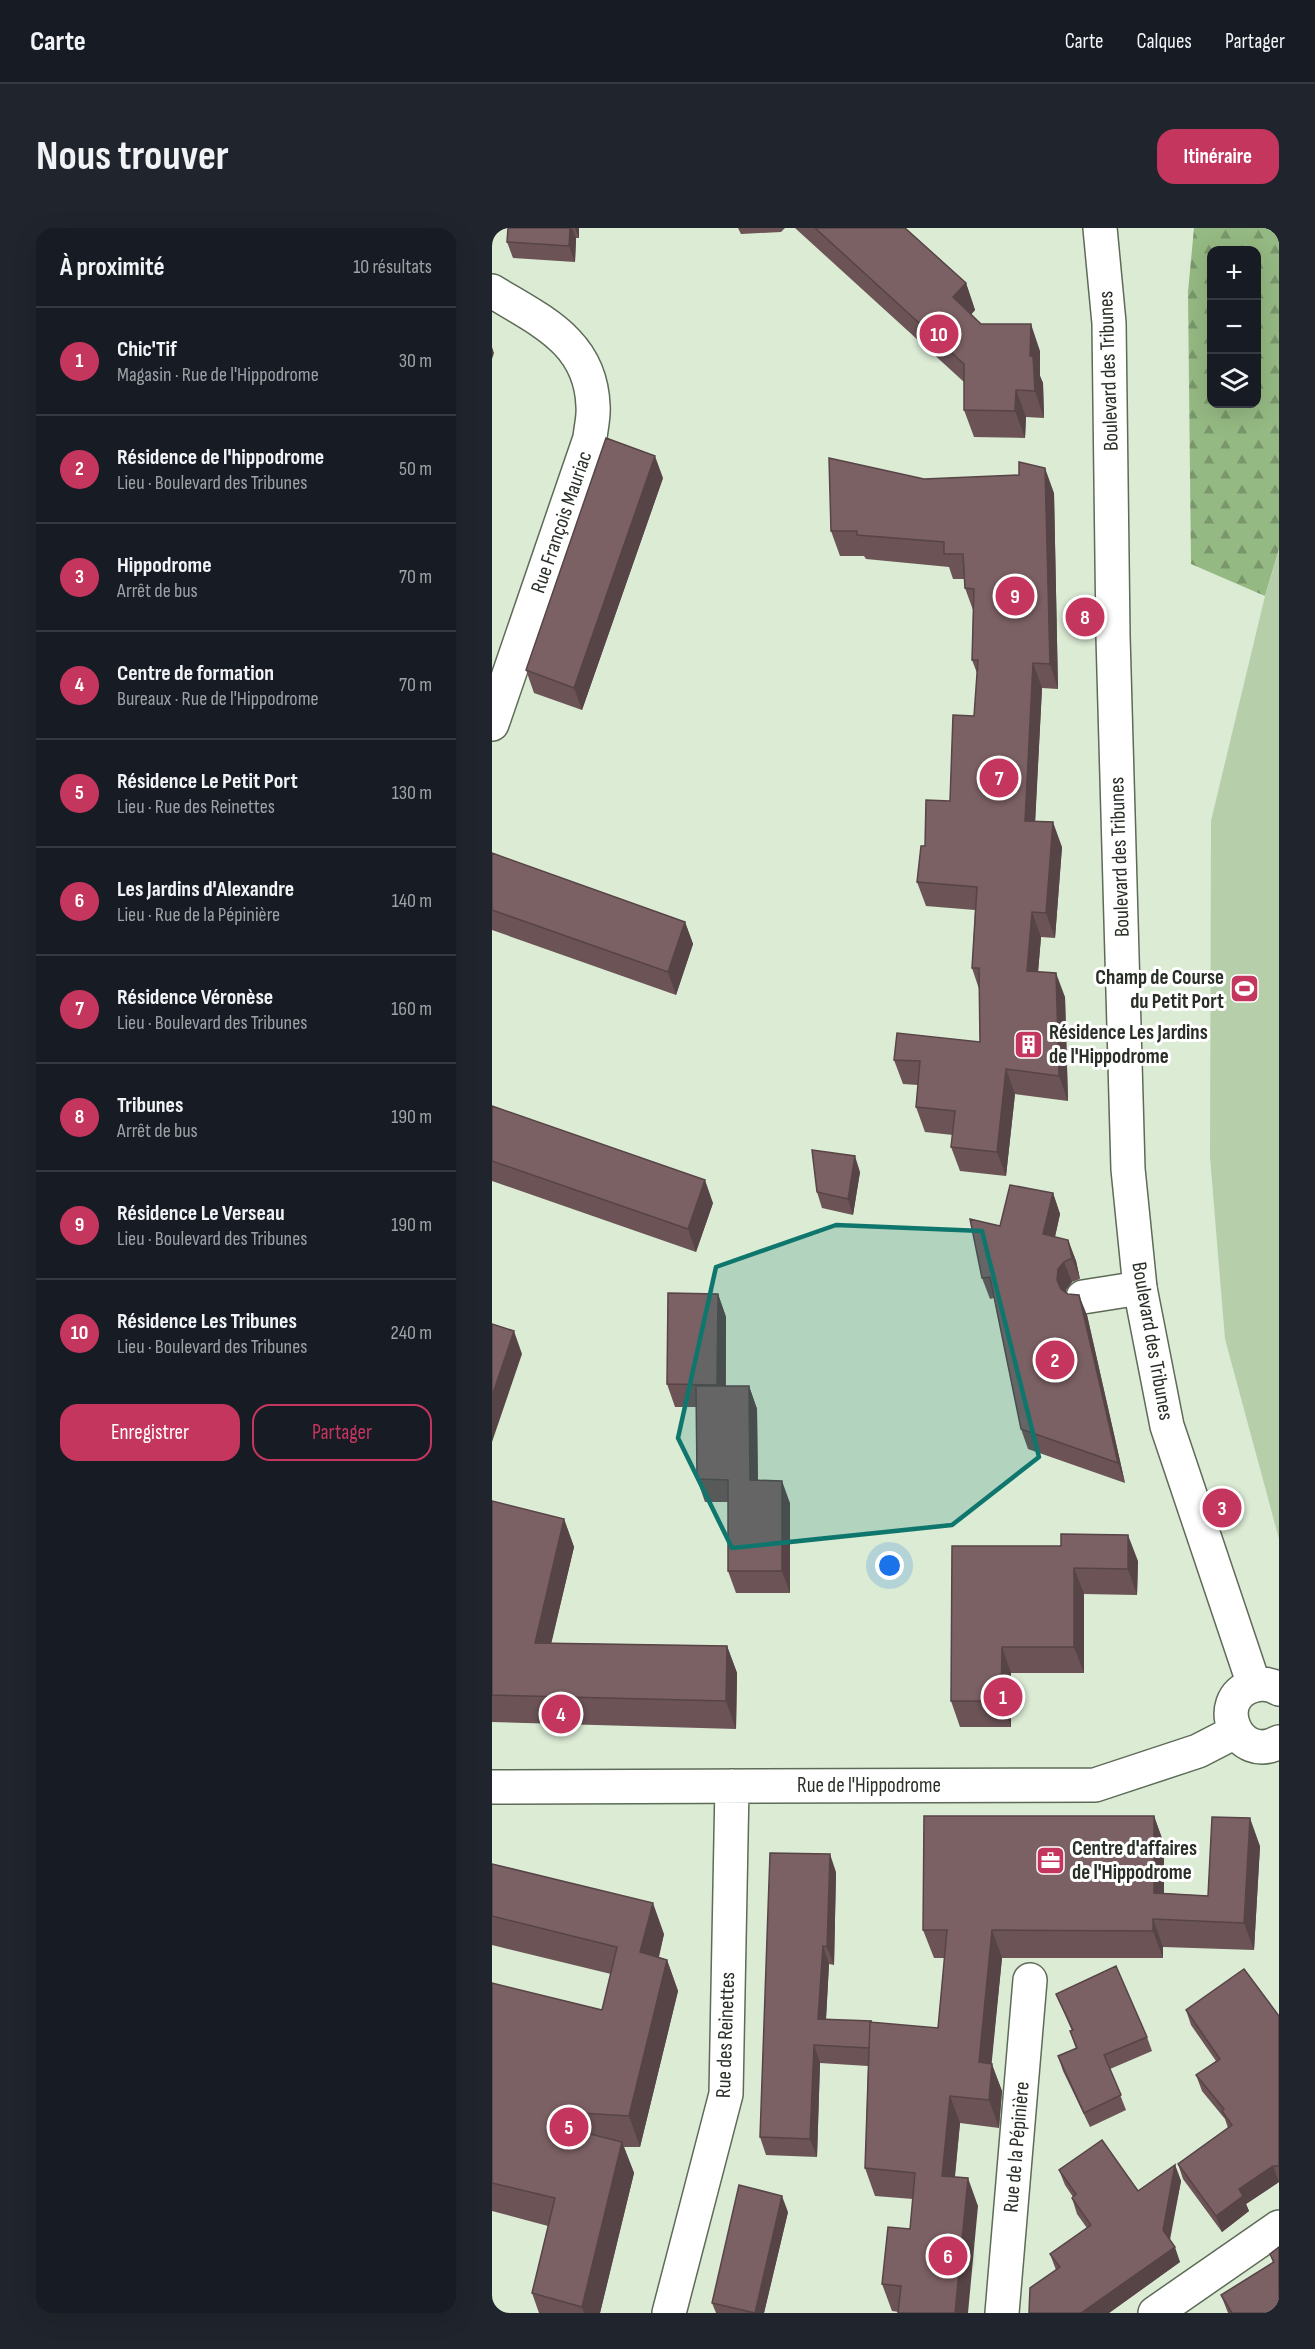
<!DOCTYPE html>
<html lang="fr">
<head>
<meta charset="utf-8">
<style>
	:root { --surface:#171b24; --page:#20242c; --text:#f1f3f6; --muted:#9ea1a6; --line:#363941; --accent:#c5365e }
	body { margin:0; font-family:"Sofia Sans Condensed",sans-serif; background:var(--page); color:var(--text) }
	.controls { position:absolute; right:18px; top:18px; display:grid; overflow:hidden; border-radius:12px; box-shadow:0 6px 24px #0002 }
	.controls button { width:54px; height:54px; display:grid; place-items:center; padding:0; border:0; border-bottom:2px solid var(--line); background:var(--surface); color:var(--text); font:30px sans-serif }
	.you { position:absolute; left:398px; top:1338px; width:21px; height:21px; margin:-15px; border:4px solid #fff; border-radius:50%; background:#1a73e8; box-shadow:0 0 0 9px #1a73e833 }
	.badge { display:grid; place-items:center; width:39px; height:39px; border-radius:50%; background:var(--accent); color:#fff; font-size:20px; font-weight:700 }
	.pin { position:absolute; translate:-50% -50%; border:3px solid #fff; box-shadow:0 2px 6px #0006 }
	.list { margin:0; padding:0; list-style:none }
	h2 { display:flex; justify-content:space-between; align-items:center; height:78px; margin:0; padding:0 24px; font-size:26px }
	h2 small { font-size:20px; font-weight:400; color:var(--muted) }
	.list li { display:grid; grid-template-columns:39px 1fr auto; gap:18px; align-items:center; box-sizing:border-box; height:108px; padding:0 24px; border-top:2px solid var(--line) }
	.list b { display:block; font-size:22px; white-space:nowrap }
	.list p { margin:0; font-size:20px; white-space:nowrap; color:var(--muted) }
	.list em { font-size:20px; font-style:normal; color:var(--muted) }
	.actions { display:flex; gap:12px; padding:18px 24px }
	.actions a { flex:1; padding:14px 0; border:2px solid var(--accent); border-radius:18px; text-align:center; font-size:21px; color:var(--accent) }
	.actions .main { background:var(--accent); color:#fff }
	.icon { flex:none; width:33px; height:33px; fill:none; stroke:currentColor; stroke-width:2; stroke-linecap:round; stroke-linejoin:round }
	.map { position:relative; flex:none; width:787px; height:2085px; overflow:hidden; border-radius:18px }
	header { display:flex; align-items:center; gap:36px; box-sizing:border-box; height:84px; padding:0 30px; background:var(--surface); border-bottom:2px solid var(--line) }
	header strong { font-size:28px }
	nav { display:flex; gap:33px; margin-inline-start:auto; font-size:21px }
	.intro { display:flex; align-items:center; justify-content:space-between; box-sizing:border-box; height:144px; padding:0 36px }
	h1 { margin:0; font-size:42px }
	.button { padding:15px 27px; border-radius:18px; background:var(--accent); color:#fff; font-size:21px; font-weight:700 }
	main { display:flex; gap:36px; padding:0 36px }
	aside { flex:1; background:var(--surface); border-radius:18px; box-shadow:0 6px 24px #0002 }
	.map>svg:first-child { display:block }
</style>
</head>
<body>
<header>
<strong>Carte</strong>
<nav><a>Carte</a><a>Calques</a><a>Partager</a></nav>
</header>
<div class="intro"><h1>Nous trouver</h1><a class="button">Itinéraire</a></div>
<main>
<aside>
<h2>À proximité<small>10 résultats</small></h2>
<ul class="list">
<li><span class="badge">1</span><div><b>Chic'Tif</b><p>Magasin · Rue de l'Hippodrome</p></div><em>30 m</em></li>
<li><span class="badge">2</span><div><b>Résidence de l'hippodrome</b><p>Lieu · Boulevard des Tribunes</p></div><em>50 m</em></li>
<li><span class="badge">3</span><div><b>Hippodrome</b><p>Arrêt de bus</p></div><em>70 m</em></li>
<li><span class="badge">4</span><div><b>Centre de formation</b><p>Bureaux · Rue de l'Hippodrome</p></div><em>70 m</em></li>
<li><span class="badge">5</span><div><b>Résidence Le Petit Port</b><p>Lieu · Rue des Reinettes</p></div><em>130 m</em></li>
<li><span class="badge">6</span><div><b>Les Jardins d'Alexandre</b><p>Lieu · Rue de la Pépinière</p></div><em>140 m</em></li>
<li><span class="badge">7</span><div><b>Résidence Véronèse</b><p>Lieu · Boulevard des Tribunes</p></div><em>160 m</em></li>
<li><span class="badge">8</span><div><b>Tribunes</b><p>Arrêt de bus</p></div><em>190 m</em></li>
<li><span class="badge">9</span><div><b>Résidence Le Verseau</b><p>Lieu · Boulevard des Tribunes</p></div><em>190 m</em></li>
<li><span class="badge">10</span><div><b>Résidence Les Tribunes</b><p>Lieu · Boulevard des Tribunes</p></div><em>240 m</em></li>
</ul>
<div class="actions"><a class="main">Enregistrer</a><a>Partager</a></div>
</aside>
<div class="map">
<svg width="787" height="2085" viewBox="0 0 787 2085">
	<defs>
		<pattern id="forest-firs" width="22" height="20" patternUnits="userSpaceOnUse" patternTransform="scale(1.5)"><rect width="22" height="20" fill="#95b983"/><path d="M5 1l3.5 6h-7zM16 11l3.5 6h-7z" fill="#7a976b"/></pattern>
	</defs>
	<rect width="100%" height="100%" fill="#dbebd4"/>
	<path fill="url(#forest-firs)" fill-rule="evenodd" d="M702 0H787V321L773 368 699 336 696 64ZM720 22H764V176H720Z"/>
	<path fill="#b6cfaa" d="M787 322V1311L733 1111 718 929 719 593 773 368Z"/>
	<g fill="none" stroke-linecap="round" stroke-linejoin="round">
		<defs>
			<path id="street" d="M0 63C47 92 99 113 101 178 102 188 99 199 98 210L0 496
				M591 1069 648 1060
				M0 1559 603 1557 706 1523 743 1504
				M177 2085 234 1866 240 1558
				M510 2085 538 1752
				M663 2085 787 1999"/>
			<path id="secondary" d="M608 0 617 95 621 408 636 941 648 1060 675 1198 762 1457
				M787 1461C779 1456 769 1455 760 1458 718 1472 746 1537 787 1514"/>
		</defs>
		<use href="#street" stroke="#5d6b57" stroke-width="36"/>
		<use href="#secondary" stroke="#5d6b57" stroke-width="36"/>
		<use href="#street" stroke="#fff" stroke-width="33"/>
		<use href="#secondary" stroke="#fff" stroke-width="33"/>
	</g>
	<path fill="#6b5356" d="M16 0H87V10H84L83 34 21 30 15 14Z
		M246 0H293L289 4 249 6Z
		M303 0H413L474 55 483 82 479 86 489 96 548 123V148L551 155 552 190 534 189 533 210 482 209 472 182V154Z
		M171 250 90 482 42 465 34 442Z
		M432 251 562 265 566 461 550 460 543 593 570 619 563 710 549 709 546 744 573 769 576 873 523 866 514 948 468 943 459 919 461 907 433 904 424 879 426 857 411 856 402 832 488 814 487 761 480 740 483 682 434 678 425 654 433 618 458 573 482 488 485 445 480 432 481 382 473 360V351H461L457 339 374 331 372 328H348L339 303Z
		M0 625 193 694 201 716 184 767 0 702Z
		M0 878 221 975 204 1024 0 953Z
		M368 944 361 987 330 980 325 964Z
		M561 965 568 986 563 1009 576 1012 584 1033 588 1051 580 1054 574 1062V1064L595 1087 633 1255 536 1221 529 1201 502 1070 498 1071 490 1050 508 998Z
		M226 1066 234 1089V1158H257L265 1181 266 1252 298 1275V1365H244L236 1343V1274H213L205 1251V1179H183L175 1156Z
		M0 1273 72 1291 82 1319 59 1415 235 1418 245 1445 244 1501 0 1494Z
		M460 1318 646 1333 645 1367 592 1366V1445H519V1499H468L459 1473Z
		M662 1588 672 1616V1665L716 1668 768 1618 762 1722 671 1719V1730H510L499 1836 510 1863 507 1900 468 1895 463 1949 486 1978 407 2084 400 2083 390 2056 418 2001 421 1971 383 1968 373 1940 376 1838 328 1835 325 1929 274 1927 268 1909 344 1644 342 1737 337 1736 334 1791 446 1800 453 1730H442L431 1702Z
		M0 1636 172 1706 167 1729 175 1732 186 1763 148 1919H132L142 1945 108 2085H47L40 2065 56 1998 0 1983V1755L110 1782 119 1746 0 1717Z
		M564 1766 655 1809 660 1823 618 1841 634 1882 598 1899 571 1843 566 1828 584 1821 578 1803H580Z
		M694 1782 787 1788V1954L754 1976 757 1983 730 2004 691 1951 686 1936 736 1900 733 1891 710 1863 704 1847 724 1833 699 1797Z
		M683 1937 689 1953 678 2012 688 2034 617 2085H537L564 2042 558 2026 595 2000 585 1986 580 1970 581 1969 573 1957 567 1942 646 1963Z
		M296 1984 272 2085H224L220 2075Z
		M787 2019V2085H736L729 2067 781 2035 778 2026Z"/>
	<path fill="#574446" d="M78 0H80L84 10 83 34 77 18Z
		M83 0H87V10Z
		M474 55 483 82 471 96 461 69Z
		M539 96 548 123V148L551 155 552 190 543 163 538 128Z
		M0 119 2 125 0 131Z
		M524 162 534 189 533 210 523 183Z
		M163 228 171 250 90 482 82 460Z
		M553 240 562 265 566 461 558 436Z
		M541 435 550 460 542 617 533 593Z
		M561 594 570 619 563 710 554 685Z
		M540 684 549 709 544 768 535 743Z
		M193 694 201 716 184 767 176 744Z
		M564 745 573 769 576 873 567 848Z
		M514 841 523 866 514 948 505 924Z
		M363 928 368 944 361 987 356 971Z
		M213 952 221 975 204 1024 196 1001Z
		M561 965 568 986 559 1026 551 1006Z
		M576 1012 584 1033 588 1051 580 1030Z
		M572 1034 580 1054 574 1062 573 1072 565 1052 566 1041Z
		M226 1066 234 1089 233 1180 225 1157Z
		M587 1067 595 1087 633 1255 626 1235Z
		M22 1103 30 1126 0 1214V1168Z
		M257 1158 265 1181 266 1274 258 1252Z
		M290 1253 298 1275V1365L290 1343Z
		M72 1291 82 1319 53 1442 43 1415Z
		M636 1307 646 1333 645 1367 636 1341Z
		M582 1340 592 1366V1445L582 1419Z
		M235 1418 245 1445 244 1501 234 1473Z
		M510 1419 519 1445V1499L509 1473Z
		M662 1588 672 1616V1693L662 1665Z
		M758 1590 768 1618 762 1722 752 1695Z
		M338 1626 344 1644 342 1737 335 1719Z
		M161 1675 172 1706 160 1756 148 1724Z
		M661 1691 671 1719V1730L661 1703Z
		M500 1702 510 1730 497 1862 487 1834Z
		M331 1718 337 1736 333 1809 326 1791Z
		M175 1732 186 1763 148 1919 137 1888Z
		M322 1817 328 1835 325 1929 318 1911Z
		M500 1836 510 1863 507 1900 497 1872Z
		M458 1868 468 1895 460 1975 450 1948Z
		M89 1885 100 1917 86 1903Z
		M130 1914 142 1945 108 2085H92L90 2079Z
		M683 1937 689 1953 676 2018 671 2002Z
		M781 1938 787 1954 754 1976 757 1983 730 2004 724 1988 747 1961Z
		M476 1950 486 1978 476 2085H463Z
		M290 1968 296 1984 272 2085H263Z
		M683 2019 688 2034 617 2085H589Z"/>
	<path fill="#7c6164" stroke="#574446" stroke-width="1.5" d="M16 0H78L77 18 15 14Z
		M323 0H413L474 55 461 69 489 96H539L538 128H541L543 163 524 162 523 183 472 182V136Z
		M114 210 163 228 82 460 34 442Z
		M337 230 432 251 527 247V234L553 240 558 436 541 435 533 593 561 594 554 685 540 684 535 743 564 745 567 848 514 841 505 924 459 919 463 883 424 879 428 833 402 832 405 805 488 814 487 740H480L485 659 425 654 429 618H433L434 572 458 573 461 487 482 488 486 432H480L482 361 473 360 471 326H452V314L365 307V303H339Z
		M0 625 193 694 176 744 0 682Z
		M0 878 213 952 196 1001 0 933Z
		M320 922 363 928 356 971 325 964Z
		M518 957 561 965 551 1006 576 1012 580 1030 572 1034 566 1041 565 1052 569 1061 576 1066 587 1067 626 1235 529 1201 498 1049 490 1050 478 991 508 998Z
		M176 1065 226 1066 225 1157 175 1156Z
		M0 1096 22 1103 0 1168Z
		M204 1158H257L258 1252 290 1253V1343H236V1252L205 1251Z
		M0 1273 72 1291 43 1415 235 1418 234 1473 0 1467Z
		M569 1306 636 1307V1341L582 1340V1419H510L509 1473H459L460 1318H569Z
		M432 1588H662V1665L716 1668 720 1589 758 1590 752 1695 661 1691V1703L500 1702 487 1834 500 1836 497 1872 458 1868 450 1948 476 1950 463 2085H406L409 2058 390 2056 396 1999 418 2001 423 1945 373 1940 378 1794 446 1800 455 1702H431Z
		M278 1625 338 1626 335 1719 331 1718 326 1791 380 1793 378 1794 377 1820 322 1817 318 1911 268 1909Z
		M0 1636 161 1675 148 1724 175 1732 137 1888 89 1885 86 1903 130 1914 90 2079 40 2065 63 1970 0 1955V1755L110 1782 125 1719 0 1688Z
		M624 1738 655 1809 612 1827 629 1867 592 1885 566 1828 585 1820 578 1803 581 1802 564 1766Z
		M752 1741 787 1788V1938H781L747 1961 751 1968 724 1988 686 1936 740 1897 730 1883 732 1881 704 1847 728 1831 694 1782Z
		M610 1912 646 1963 683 1937 671 2002 683 2019 589 2085H537L538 2060 568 2039 558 2026 599 1997 580 1970 584 1966 567 1942Z
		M247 1957 290 1968 263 2085 220 2075Z
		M787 2019V2085H740L729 2067 782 2034 778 2026Z"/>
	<path fill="#0f766e" fill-opacity="0.2" stroke="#0f766e" stroke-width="4.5" stroke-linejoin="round" d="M344 997 490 1003 547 1229 460 1297 240 1320 186 1210 224 1039Z"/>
	<defs>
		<symbol id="stadium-square" viewBox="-11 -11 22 22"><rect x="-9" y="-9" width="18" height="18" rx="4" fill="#c5365e" stroke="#fff"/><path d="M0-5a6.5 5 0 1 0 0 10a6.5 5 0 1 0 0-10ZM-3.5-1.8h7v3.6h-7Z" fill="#fff"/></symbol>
		<symbol id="building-square" viewBox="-11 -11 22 22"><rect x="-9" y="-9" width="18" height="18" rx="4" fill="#c5365e" stroke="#fff"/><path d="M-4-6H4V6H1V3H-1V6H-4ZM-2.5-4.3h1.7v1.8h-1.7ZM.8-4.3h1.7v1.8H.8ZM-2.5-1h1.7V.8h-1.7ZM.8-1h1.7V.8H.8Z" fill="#fff"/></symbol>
		<symbol id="office-square" viewBox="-11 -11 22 22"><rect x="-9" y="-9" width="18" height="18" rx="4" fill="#c5365e" stroke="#fff"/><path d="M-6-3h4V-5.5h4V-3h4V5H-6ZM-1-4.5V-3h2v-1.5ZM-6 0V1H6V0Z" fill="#fff"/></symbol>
	</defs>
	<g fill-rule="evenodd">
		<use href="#stadium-square" x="736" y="744" width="33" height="33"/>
		<use href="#building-square" x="520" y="800" width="33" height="33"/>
		<use href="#office-square" x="542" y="1616" width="33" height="33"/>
	</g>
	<g text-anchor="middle" stroke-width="6" stroke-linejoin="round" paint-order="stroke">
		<g font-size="21" fill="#292f26" stroke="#fff">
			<text transform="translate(616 143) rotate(-92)" y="7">Boulevard des Tribunes</text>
			<text transform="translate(69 294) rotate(-71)" y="7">Rue François Mauriac</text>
			<text transform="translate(627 629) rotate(-92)" y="7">Boulevard des Tribunes</text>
			<text transform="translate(661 1113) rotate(80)" y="7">Boulevard des Tribunes</text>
			<text x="377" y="1564">Rue de l'Hippodrome</text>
			<text transform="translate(233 1807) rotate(-88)" y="7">Rue des Reinettes</text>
			<text transform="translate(524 1919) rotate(-85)" y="7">Rue de la Pépinière</text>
		</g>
		<g font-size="21" font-weight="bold" fill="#292f26" stroke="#fff" text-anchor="start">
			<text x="732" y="756" text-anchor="end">Champ de Course<tspan x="732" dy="24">du Petit Port</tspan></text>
			<text x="557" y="811">Résidence Les Jardins<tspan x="557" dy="24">de l'Hippodrome</tspan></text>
			<text x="580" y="1627">Centre d'affaires<tspan x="580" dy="24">de l'Hippodrome</tspan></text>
		</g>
	</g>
</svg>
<div class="controls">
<button>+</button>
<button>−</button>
<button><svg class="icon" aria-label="layers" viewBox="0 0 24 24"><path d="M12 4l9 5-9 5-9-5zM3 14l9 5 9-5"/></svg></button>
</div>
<div class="you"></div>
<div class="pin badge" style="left:511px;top:1469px">1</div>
<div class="pin badge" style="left:563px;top:1132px">2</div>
<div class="pin badge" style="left:730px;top:1280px">3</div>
<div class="pin badge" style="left:69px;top:1486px">4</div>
<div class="pin badge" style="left:77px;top:1899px">5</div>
<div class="pin badge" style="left:456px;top:2028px">6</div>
<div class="pin badge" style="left:507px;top:550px">7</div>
<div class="pin badge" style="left:593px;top:389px">8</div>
<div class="pin badge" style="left:523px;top:368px">9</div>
<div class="pin badge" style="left:447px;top:106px">10</div>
</div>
</main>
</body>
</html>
